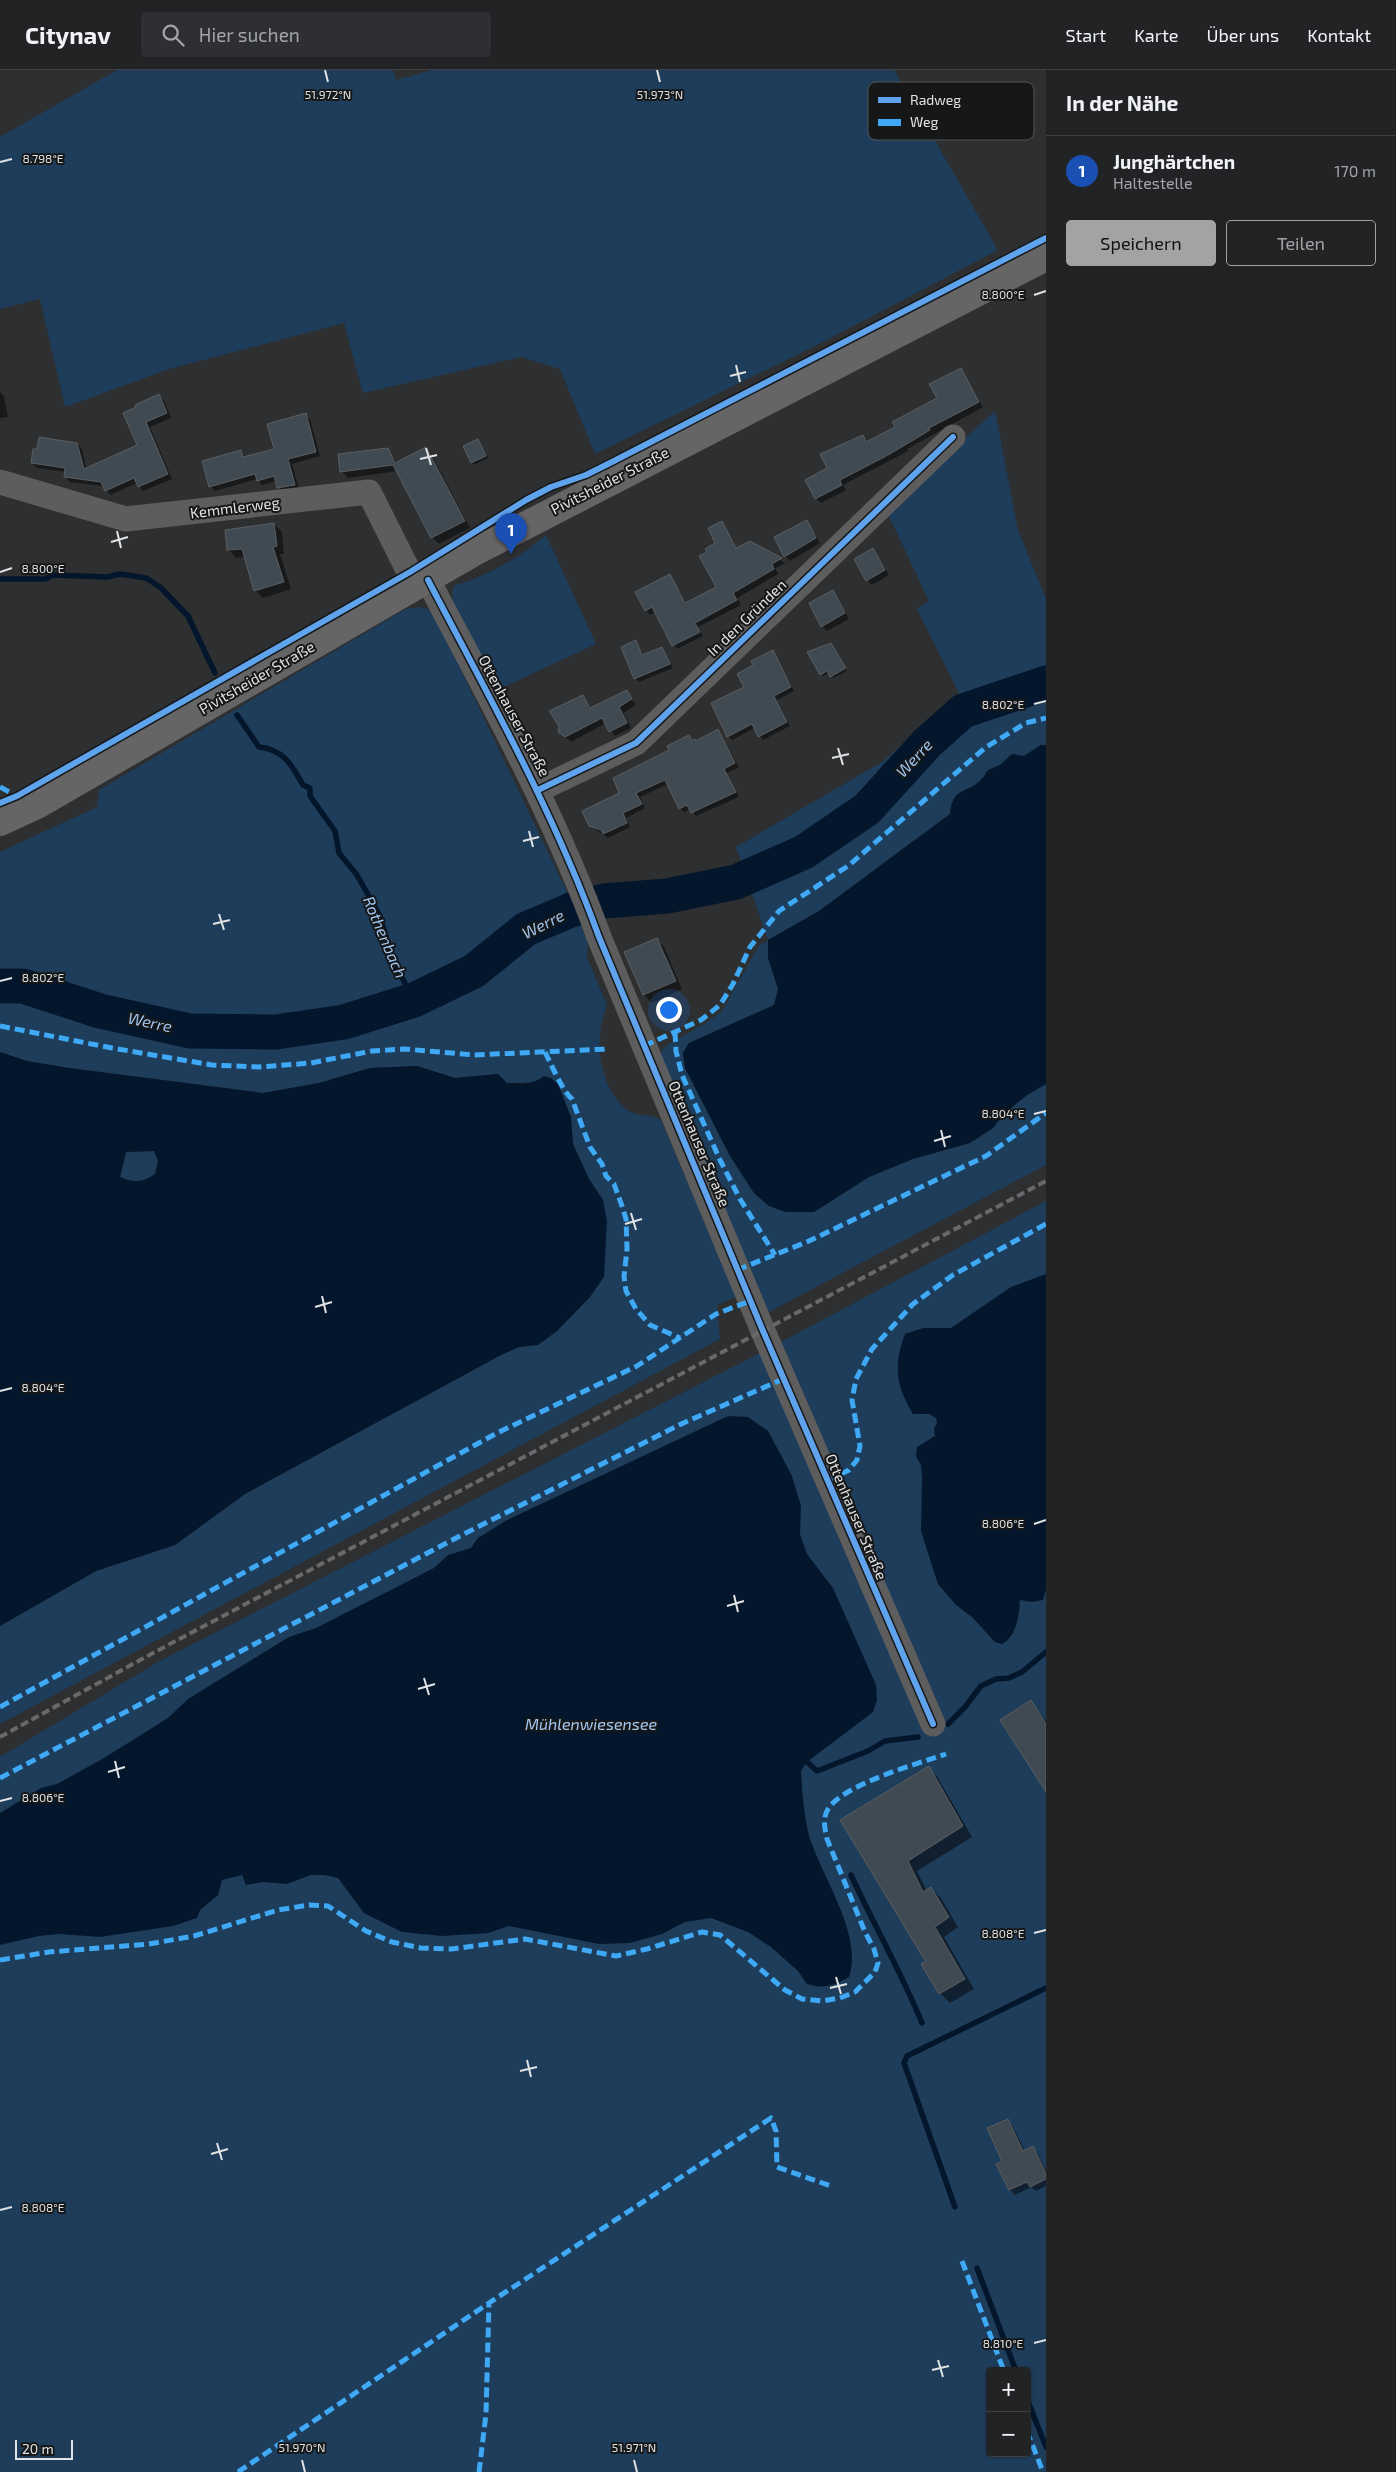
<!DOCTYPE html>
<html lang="de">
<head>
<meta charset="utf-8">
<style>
	:root { --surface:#222325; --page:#2e2f32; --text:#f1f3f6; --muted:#a2a4a7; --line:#3f4042; --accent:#a1a3a5 }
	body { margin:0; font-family:"Exo 2",sans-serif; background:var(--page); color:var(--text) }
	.controls { position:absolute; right:15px; bottom:15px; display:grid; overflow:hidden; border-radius:5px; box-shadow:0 1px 4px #0004 }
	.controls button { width:45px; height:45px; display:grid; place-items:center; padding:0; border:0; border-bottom:1px solid var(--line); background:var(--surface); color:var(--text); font:25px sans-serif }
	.scale { position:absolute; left:15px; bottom:12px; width:58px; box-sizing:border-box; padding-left:5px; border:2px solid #e0e2e4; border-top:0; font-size:14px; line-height:18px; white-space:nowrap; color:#e0e2e4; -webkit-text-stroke:4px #161718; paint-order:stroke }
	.you { position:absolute; left:668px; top:939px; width:18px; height:18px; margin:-12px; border:4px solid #fff; border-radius:50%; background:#1a73e8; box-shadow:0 0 0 8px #1a73e833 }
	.badge { display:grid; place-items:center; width:32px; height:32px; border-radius:50%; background:var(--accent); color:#fff; font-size:16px; font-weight:700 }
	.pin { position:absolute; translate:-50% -41px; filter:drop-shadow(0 1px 2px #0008) }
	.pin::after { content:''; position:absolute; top:26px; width:18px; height:15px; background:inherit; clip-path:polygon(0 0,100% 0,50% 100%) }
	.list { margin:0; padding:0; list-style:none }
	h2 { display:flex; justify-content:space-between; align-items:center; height:65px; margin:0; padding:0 20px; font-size:21px }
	h2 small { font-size:16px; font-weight:400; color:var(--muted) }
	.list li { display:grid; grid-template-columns:32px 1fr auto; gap:15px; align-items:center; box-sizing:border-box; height:70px; padding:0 20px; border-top:1px solid var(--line) }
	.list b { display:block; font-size:19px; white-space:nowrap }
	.list p { margin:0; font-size:16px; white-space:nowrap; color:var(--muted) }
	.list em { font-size:16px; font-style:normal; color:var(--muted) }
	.actions { display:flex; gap:10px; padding:15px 20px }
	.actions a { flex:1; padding:11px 0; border:1px solid var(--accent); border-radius:5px; text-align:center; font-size:18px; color:var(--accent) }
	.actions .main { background:var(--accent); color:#111 }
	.icon { flex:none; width:28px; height:28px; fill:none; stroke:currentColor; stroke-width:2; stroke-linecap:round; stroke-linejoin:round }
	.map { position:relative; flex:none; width:1046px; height:2402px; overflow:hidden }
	header { display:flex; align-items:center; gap:30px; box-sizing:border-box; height:70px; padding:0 25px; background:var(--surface); border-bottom:1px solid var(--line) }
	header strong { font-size:24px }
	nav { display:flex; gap:28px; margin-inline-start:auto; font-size:18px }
	.search { width:350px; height:45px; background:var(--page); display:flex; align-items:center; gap:12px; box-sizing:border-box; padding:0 18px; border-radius:5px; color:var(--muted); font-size:19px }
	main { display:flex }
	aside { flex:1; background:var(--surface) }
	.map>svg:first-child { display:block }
</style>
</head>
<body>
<header>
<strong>Citynav</strong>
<div class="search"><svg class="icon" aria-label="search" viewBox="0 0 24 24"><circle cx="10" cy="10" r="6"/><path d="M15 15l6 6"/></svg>Hier suchen</div>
<nav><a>Start</a><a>Karte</a><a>Über uns</a><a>Kontakt</a></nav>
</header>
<main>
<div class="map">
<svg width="1046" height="2402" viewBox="0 0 1046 2402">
	<rect width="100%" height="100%" fill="#2d2f31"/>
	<path fill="#1e3d5b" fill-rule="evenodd" d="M117 0H393L396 10 432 0H894L998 180 821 273 595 384 560 299 521 287 363 323 344 253 169 299 65 337 40 229 0 239V67Z
		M995 341 1018 460 1046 529V675H1041L1024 686 1012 684 1000 695 988 700C973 727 952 712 950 744L819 841 768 870V888L778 919 774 935 689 973 683 983 685 998 730 1086 754 1123 769 1136 814 1142 869 1107 913 1089 970 1073 993 1058 1004 1044 1027 1025 1046 1014V1095L767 1243 660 987 662 980 667 975 706 953 722 941 753 886 758 877 768 870 736 777 882 692 960 625 917 539 929 531 886 440Z
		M546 465 596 574 495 621 454 534 452 523 454 516C491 504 516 490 546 465Z
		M418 537 428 539 436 548 568 824 588 872 587 887 607 935C594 968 597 1013 626 1039 637 1048 651 1043 661 1050L736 1227 717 1235 720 1269 0 1654V1556L96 1501 175 1475 245 1424 501 1285 519 1277 538 1275 603 1130 589 1109 573 1074 571 1047 544 1006 537 1012 507 1013 498 1004 455 1008 417 996 370 998 319 1013 263 1023 69 998 26 991 0 982V782L97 737 99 720 406 539Z
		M154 1081 158 1091 155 1104C142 1113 135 1113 120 1107L126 1082Z
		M1046 1131V2402H0V1687L158 1592 764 1281ZM990 2301H1027V2383H990Z"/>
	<path fill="#04162b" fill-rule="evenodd" d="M1041 675H1046V1014L1027 1025 1004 1044 993 1058 970 1073 913 1089 869 1107 814 1142H785L769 1136 754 1123 730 1086 685 998 683 983 689 973 774 935 778 919 768 888V870L819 841 950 744C953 711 973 728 988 700L1000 695 1012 684 1024 686Z
		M0 982 27 991 69 998 263 1023 319 1013 370 998 417 996 455 1008 498 1004 507 1013C521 1013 533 1015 544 1006L551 1008 558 1014 571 1047 573 1074 589 1109 603 1130 607 1151 604 1207 590 1227 557 1261 538 1275 519 1277 501 1285 245 1424 175 1475 96 1501 0 1556ZM154 1081 158 1091 155 1104C142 1113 134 1113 120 1107L126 1082Z
		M1046 1204V1520L1043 1530 1032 1532 1020 1530C1019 1545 1017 1566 1002 1574L995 1572 972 1547 956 1535 938 1514 921 1461 922 1408 921 1395 916 1386 917 1377 935 1366 934 1358 937 1354 936 1348 929 1344H913C896 1315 893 1297 905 1264L923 1258H951L1011 1217Z
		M728 1346 748 1347 768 1361 792 1406 801 1436 800 1464 807 1484 833 1518 876 1615 877 1630 873 1642 807 1692 801 1701C802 1722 804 1742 808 1762 819 1804 864 1863 849 1907 834 1916 823 1919 807 1914L798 1901 771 1877 748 1862 711 1848 685 1852 662 1864 630 1873 599 1874 509 1856 488 1863 442 1866 402 1862 364 1843 338 1808 325 1805H311L287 1814 263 1812 246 1815 242 1805 222 1810 218 1825 200 1840 197 1848 173 1856 100 1867 59 1864 39 1866 0 1875V1743L41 1718 57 1714 104 1688 168 1648 188 1629 289 1567 316 1558 434 1498 448 1485 471 1478 478 1468 507 1450Z"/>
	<path fill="#0007" d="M960 299 983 337 907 379 908 381 895 388 843 415 846 420 821 433 816 428 829 399 862 367 868 372 897 358 939 329Z
		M0 322 4 326 8 347 0 348Z
		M159 326 164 331 171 348 150 357 172 409 143 421 137 413 110 425 104 416 70 412 65 407 66 402 37 398 32 393 77 374 82 379 86 399 138 376 125 344Z
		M305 344 310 349 320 386 292 394 299 419 282 422 276 411 262 415 257 409 215 421 210 416 241 381 246 388 275 380Z
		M478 370 488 388 474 395 472 393Z
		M426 379 432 385 470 458 439 474 433 468 398 401 348 408 342 401 387 380 398 394Z
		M806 451 820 473 790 491 785 486Z
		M721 452 737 478 750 472 785 493 775 498 778 504 737 528 741 535 698 557 703 566 677 579 656 542 650 545 646 540 670 505 687 534 717 518 708 483 717 474Z
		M274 454 282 462 284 484H280L291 519 263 528 255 520 245 487 236 488 229 480Z
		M873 480 889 505 872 515 867 510Z
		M833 522 849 549 827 561 822 556Z
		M636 572 644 586 661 578 673 598 639 612 635 608Z
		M831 574 847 601 833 608 829 603 823 606 821 604Z
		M773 581 794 621 777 630 790 656 763 670 755 658 732 670 728 666 755 596Z
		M626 622 636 635 623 643 631 658 615 666 606 653 571 672 559 661 583 626 592 639Z
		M718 660 739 697 727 703 739 727 696 746 691 739 684 742 680 738 668 714 640 727 645 738 626 748 630 757 608 768 590 755 621 723 688 667 696 672Z
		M656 869 664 877 682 919 652 933 644 925 626 882Z
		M1031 1632 1046 1651V1721Z
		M929 1698 938 1708 972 1767 917 1801 927 1821 931 1818 941 1828 958 1857 944 1867 974 1919 950 1933 940 1923 927 1892 842 1750Z
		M1007 2050 1012 2055 1025 2081 1032 2078 1037 2082 1046 2101V2116L1036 2121 1031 2117 1015 2125 1010 2120 998 2094 1004 2091Z"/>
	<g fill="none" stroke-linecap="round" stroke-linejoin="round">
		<path stroke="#04162b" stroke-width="5.5" d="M0 509H45L53 505 107 507 120 504 146 508 160 517 188 546 215 603
			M237 645 259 677C283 679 292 695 303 715L310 718V726L335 761 339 783 357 805 380 846 393 891 414 930
			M948 1654 965 1637 981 1616 996 1609 1009 1608 1022 1602 1046 1582
			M807 1692 817 1701 868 1681 885 1671 918 1667
			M851 1805C874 1855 901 1902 922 1953
			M955 2137 904 1993 907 1986 1046 1918
			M977 2198 1016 2301
			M1027 2329 1046 2377"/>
		<path stroke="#04162b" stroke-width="35" d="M0 916H23L100 941 190 961 276 962 344 952 414 930 474 901 526 859 571 840 604 831 667 826 736 812 804 782 867 739 927 673 963 641 1046 613"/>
	</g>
	<path fill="#404a53" stroke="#5c5e5f" d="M961 298 979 332 929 358 930 360 890 384 840 410 842 415 815 429 805 410 827 398 820 384 863 365 866 372 895 357 892 352 937 328 929 314Z
		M159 324 167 343 146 352 168 404 138 417 134 408 105 421 101 412 64 407 65 398 31 393 33 379H37L39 367 77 373 84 399 137 375 123 343 136 337 135 335Z
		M306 343 316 382 288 389 295 415 277 418 274 406 257 411 255 404 209 417 202 391 241 380 243 387 274 379 267 354Z
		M478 369 486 386 471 393 463 376Z
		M426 377 465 451 431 468 393 395 340 402 338 384 388 378 395 393Z
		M807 450 816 468 784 487 774 467Z
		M722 451 736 478 750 471 782 488 772 494 774 499 733 523 737 530 695 553 700 562 672 576 652 537 645 541 635 522 670 504 685 533 716 517 699 486 707 482 705 479 715 473 708 458Z
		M274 453 277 476 273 477 284 512 254 521 242 479 227 480 225 460Z
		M873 478 885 500 866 511 854 489Z
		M833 520 845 543 821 557 809 533Z
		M636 570 642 585 662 577 670 594 634 609 621 577Z
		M831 573 846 598 830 607 827 601 820 605 807 582Z
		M773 580 791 617 774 626 787 652 758 667 752 654 727 667 711 633 744 617 737 604 753 595 751 591Z
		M627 620 632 629 619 637 627 653 609 662 602 648 565 667 558 662 559 656 549 641 583 625 590 638Z
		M718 659 735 693 724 699 736 722 691 743 687 735 679 739 665 710 636 723 642 734 623 743 627 753 603 764 601 760 589 756 582 741 619 723 613 708 669 680 667 676 689 665 692 671 695 669 696 671Z
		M657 868 676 911 643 925 624 882Z
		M1031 1630 1046 1654V1722L1000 1650Z
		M929 1696 963 1756 908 1791 923 1822 931 1817 949 1847 935 1857 965 1909 939 1924 921 1894 926 1892 840 1750Z
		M1008 2049 1023 2081 1033 2076 1046 2104V2109L1030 2117 1027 2112 1009 2120 996 2094 1002 2091 987 2058Z"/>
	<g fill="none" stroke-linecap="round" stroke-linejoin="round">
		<path stroke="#5d5d5d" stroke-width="25" d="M0 412 126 449 369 422 416 516
			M428 510C489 627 554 742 599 867L763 1261 933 1654
			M538 720 636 673 953 367"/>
		<path stroke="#666566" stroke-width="28" d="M0 752 39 734 478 480 1046 187"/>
		<path stroke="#68696a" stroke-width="4" stroke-dasharray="8 4" stroke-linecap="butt" d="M0 1667 153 1583 1046 1111"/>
		<path stroke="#3fa9f5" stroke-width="5" stroke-dasharray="10 5" stroke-linecap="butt" d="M0 717 17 726
			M0 956 112 978 212 995 259 997 311 993 372 981 405 979 474 985 608 979
			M675 962 676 981 682 1005 720 1090 740 1129 775 1185
			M644 976 701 950 720 935 733 914 750 877 779 841 848 796 986 677 1026 653 1046 648
			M545 982C551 994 563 1022 572 1029L590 1077 602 1094 606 1106 614 1114 622 1136 626 1149 627 1179 624 1207 626 1221 636 1239 650 1255 680 1268
			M737 1200 809 1171 986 1086 1046 1043
			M827 1411 849 1400 857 1390 860 1376 852 1330 856 1309 872 1279 913 1234 953 1205 1046 1154
			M0 1637 497 1363 637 1296 716 1244 750 1231
			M0 1708 458 1467 679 1355 783 1309
			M0 1890 49 1882 149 1874 194 1866 278 1840 309 1835 328 1836 366 1861 392 1872 421 1878 452 1879 525 1869 616 1886 647 1879 702 1862 720 1865 785 1920 802 1929 822 1931 840 1928 855 1922 875 1902 878 1893 874 1879 865 1862 827 1769C825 1759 822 1749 828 1739 844 1714 917 1694 946 1684
			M962 2191 1004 2301
			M1027 2361 1043 2402
			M238 2402 489 2233 771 2048 776 2061 777 2097 831 2116
			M479 2402 486 2344 489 2233"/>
		<defs>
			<path id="cycleway" d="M428 510C489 627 554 742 599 867L763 1261 933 1654
				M538 720 636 673 953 367
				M0 733 17 726 410 502 526 430 551 417 586 405 612 392 1046 168"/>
		</defs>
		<use href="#cycleway" stroke="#161718" stroke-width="9"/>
		<use href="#cycleway" stroke="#60a3ed" stroke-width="6"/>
	</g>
	<path fill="none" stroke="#e0e2e4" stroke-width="2" d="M325 0 328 12M657 0 660 12M0 92 12 89M1034 225 1046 221M736 295 740 312M730 306 746 302M426 378 431 395M420 389 437 385M117 461 121 478M111 472 128 467M0 502 12 498M1034 634 1046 631M838 678 843 695M832 688 849 684M529 761 533 777M523 771 539 767M219 844 224 860M213 854 230 850M0 911 12 908M1034 1044 1046 1041M941 1060 945 1077M934 1071 951 1066M631 1143 636 1160M625 1154 642 1149M322 1226 326 1243M315 1237 332 1232M0 1321 12 1318M1034 1454 1046 1450M734 1525 738 1542M727 1536 744 1531M424 1608 429 1625M418 1619 435 1614M115 1691 119 1708M108 1702 125 1697M0 1731 12 1728M1034 1863 1046 1860M836 1907 841 1924M830 1918 847 1914M527 1990 531 2007M520 2001 537 1997M217 2073 222 2090M211 2084 228 2079M0 2140 12 2137M1034 2273 1046 2270M938 2290 943 2307M932 2300 949 2296M302 2390 305 2402M634 2390 637 2402"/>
	<g text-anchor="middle" stroke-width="4" stroke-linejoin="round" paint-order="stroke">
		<g font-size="15" fill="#e0e2e4" stroke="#161718">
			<text transform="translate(610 411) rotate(-27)" y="5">Pivitsheider Straße</text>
			<text transform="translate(235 438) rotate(-7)" y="5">Kemmlerweg</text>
			<text transform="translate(747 548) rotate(-44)" y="5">In den Gründen</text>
			<text transform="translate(257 608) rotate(-30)" y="5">Pivitsheider Straße</text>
			<text transform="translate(514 646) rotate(62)" y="5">Ottenhauser Straße</text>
			<text transform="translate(699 1074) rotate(67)" y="5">Ottenhauser Straße</text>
			<text transform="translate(856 1447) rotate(67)" y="5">Ottenhauser Straße</text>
		</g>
		<g font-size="16" font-style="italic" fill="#a1c7f2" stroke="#161718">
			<text transform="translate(914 688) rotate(-47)" y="6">Werre</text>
			<text transform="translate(543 854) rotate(-27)" y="6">Werre</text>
			<text transform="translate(385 867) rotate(67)" y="6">Rothenbach</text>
			<text transform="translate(150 952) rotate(12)" y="6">Werre</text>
			<text x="591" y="1660">Mühlenwiesensee</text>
		</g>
	</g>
	<rect x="868" y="12" width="166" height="58" rx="8" fill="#161718" stroke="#535455" stroke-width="1"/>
	<rect x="878" y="27" width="23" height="6" fill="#60a3ed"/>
	<rect x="878" y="49" width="23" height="7" fill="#3fa9f5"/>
	<g font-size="14" fill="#e0e2e4">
		<text x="910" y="35">Radweg</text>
		<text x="910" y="57">Weg</text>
	</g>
	<g font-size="12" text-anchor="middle" fill="#e0e2e4" stroke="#161718" stroke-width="4" stroke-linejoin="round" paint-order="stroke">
		<text x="328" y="29">51.972°N</text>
		<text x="660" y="29">51.973°N</text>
		<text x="43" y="93">8.798°E</text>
		<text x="1003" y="229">8.800°E</text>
		<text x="43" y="503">8.800°E</text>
		<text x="1003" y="639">8.802°E</text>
		<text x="43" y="912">8.802°E</text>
		<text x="1003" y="1048">8.804°E</text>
		<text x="43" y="1322">8.804°E</text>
		<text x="1003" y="1458">8.806°E</text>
		<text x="43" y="1732">8.806°E</text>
		<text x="1003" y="1868">8.808°E</text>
		<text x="43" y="2142">8.808°E</text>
		<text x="1003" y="2278">8.810°E</text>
		<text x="302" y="2382">51.970°N</text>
		<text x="634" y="2382">51.971°N</text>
	</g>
</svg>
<div class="controls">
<button>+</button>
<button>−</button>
</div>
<div class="scale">20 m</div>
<div class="you"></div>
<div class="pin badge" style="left:511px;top:484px;background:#1a4fb4">1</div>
</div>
<aside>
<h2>In der Nähe<small></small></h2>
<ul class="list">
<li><span class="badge" style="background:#1a4fb4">1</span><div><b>Junghärtchen</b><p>Haltestelle</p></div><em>170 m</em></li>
</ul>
<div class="actions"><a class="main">Speichern</a><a>Teilen</a></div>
</aside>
</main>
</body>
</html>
